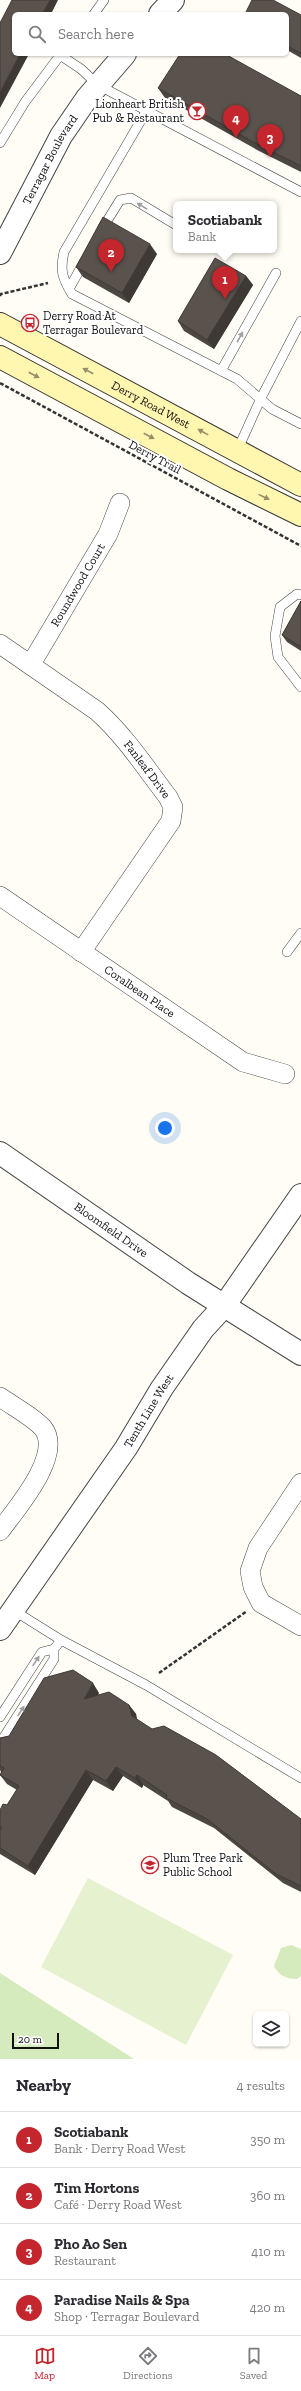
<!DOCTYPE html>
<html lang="en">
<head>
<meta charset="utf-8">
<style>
	:root { --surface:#fff; --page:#f7f7f7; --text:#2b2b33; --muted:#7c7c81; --line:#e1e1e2; --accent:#c4262e }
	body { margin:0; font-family:"Zilla Slab",serif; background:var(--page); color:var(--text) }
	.controls { position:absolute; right:12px; bottom:12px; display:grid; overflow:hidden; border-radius:6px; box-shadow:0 1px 3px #0004 }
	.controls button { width:36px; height:36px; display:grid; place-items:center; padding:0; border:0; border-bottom:1px solid var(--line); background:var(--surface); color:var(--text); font:20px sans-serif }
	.scale { position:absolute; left:12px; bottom:10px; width:47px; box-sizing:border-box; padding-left:4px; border:2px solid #111; border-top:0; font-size:11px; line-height:14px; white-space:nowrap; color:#111; -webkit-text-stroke:3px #fff; paint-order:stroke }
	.you { position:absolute; left:165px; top:1128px; width:14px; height:14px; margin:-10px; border:3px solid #fff; border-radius:50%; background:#1a73e8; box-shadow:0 0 0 6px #1a73e833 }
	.badge { display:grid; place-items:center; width:26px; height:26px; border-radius:50%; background:var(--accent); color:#fff; font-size:13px; font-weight:700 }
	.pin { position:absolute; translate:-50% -33px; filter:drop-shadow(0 1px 2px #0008) }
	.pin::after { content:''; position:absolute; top:21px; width:14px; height:12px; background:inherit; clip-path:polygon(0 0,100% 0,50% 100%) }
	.popup { position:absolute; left:173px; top:201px; width:104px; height:52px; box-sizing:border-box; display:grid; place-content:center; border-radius:6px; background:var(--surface); filter:drop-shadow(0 1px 3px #0005); font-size:13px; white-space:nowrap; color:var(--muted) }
	.popup b { font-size:15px; color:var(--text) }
	.popup::after { content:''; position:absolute; left:50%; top:100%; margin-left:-8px; border:8px solid transparent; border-top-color:var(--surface) }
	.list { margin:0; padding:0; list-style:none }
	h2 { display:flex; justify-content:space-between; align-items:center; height:52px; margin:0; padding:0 16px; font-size:17px }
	h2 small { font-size:13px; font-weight:400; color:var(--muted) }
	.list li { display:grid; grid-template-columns:26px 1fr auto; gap:12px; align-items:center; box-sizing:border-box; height:56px; padding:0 16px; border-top:1px solid var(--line) }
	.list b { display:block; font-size:15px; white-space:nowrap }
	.list p { margin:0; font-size:13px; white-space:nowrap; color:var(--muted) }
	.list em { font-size:13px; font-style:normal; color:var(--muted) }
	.icon { flex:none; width:22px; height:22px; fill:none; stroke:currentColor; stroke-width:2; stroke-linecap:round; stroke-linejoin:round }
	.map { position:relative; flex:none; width:301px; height:2059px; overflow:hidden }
	.search { position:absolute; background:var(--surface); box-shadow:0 1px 3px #0004; left:12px; right:12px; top:12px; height:44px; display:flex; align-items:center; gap:10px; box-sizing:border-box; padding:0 14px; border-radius:6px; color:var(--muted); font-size:15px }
	.sheet { height:276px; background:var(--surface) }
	nav { display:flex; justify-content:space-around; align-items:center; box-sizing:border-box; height:56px; border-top:1px solid var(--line); background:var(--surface); font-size:11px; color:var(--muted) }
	nav a { display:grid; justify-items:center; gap:2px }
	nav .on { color:var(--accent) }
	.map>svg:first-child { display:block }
</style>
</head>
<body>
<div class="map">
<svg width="301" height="2059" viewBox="0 0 301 2059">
	<rect width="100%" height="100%" fill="#fffdf5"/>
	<path fill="#d5ebbd" d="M291 1945 301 1949V1976L297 1979C287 1979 279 1976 274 1966L281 1948Z
		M0 1973 134 2059H0Z"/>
	<path fill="#e6f2cf" d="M88 1878 233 1955 186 2045 41 1967Z"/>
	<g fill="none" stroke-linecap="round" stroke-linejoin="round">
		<defs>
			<path id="service" d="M94 14 104 0
				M60 55 81 69 98 85 301 192
				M147 110 64 252C60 270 62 278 72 294L237 379 272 409 301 424
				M0 143 25 102 61 54
				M102 229 120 200 131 198 176 225
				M69 289 84 262
				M221 371 276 273
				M237 451 261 398 301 321
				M301 595 297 594 280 607 275 636 278 657 301 687
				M287 952 301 933
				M13 1610 61 1640 146 1685 301 1778
				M0 1717 42 1652 54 1649
				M0 1743 54 1659V1649L61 1640"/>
			<g id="minor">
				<path id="s1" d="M0 644 97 711C125 736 145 767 168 797L173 807 171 821 81 952"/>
				<path id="s2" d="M31 664 108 534 120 503"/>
				<path id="s3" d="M0 896 243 1062 285 1074"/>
				<path d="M0 1397C14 1407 32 1416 43 1428 64 1455 15 1510 0 1531"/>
				<path d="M301 1483 258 1548 250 1571 253 1587 261 1603 301 1626"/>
			</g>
			<g id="tertiary">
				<path d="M160 14 173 0"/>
				<path id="s4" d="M0 253 61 136 87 98 125 54"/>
				<path id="s5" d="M0 1153 188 1283 301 1354"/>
				<path id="s6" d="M0 1629 126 1448 162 1388 203 1329 224 1306 301 1195"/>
			</g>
			<g id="secondary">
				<path id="s7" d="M0 324 301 485"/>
				<path d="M0 357 228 479 301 515"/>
			</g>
		</defs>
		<use href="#service" stroke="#444" stroke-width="10"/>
		<use href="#minor" stroke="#444" stroke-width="20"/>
		<use href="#tertiary" stroke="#444" stroke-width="24"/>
		<use href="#secondary" stroke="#333" stroke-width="24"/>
		<path stroke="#333" stroke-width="2.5" stroke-dasharray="4 2" stroke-linecap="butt" d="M0 296 1 294 48 283
			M0 383 301 546
			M159 1673 247 1611"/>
		<use href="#service" stroke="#fff" stroke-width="9"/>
		<use href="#minor" stroke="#fff" stroke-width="19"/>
		<use href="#tertiary" stroke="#fff" stroke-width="22"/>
		<use href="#secondary" stroke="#fff6b0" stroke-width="22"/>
	</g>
	<path fill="#4d4742" d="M287 14 301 15V58L287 50Z
		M197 56 301 96V172L259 151 165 98 158 88Z
		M157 254 129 303 83 277 76 267Z
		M246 276 253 285 214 349 184 331 178 321Z
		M301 601V651L287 642 282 635Z
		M99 1693 98 1695 129 1705 136 1714 137 1720 301 1819V1892L283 1883 214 1828 172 1807 168 1801 143 1785 142 1788 123 1776 113 1791 93 1780 35 1875 0 1854V1830L1 1829H0V1810L7 1805 17 1790 7 1784 0 1775 1 1772 0 1770V1738L9 1736Z"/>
	<path fill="#3f3936" d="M50 0H58L51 14H42Z
		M20 54H29L0 108V92Z
		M150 244 157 254 129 303 122 293Z
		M246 276 253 285 214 349 207 340Z
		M93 1683 99 1693 91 1709 84 1699Z
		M129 1705 136 1714 138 1726 132 1716Z
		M116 1767 123 1776 113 1791 106 1781Z
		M86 1770 93 1780 35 1875 28 1866Z
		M137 1775 143 1785 142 1788 135 1778Z"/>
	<path fill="#5a524d" stroke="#3f3936" d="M12 0H50L42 14H14V54H20L0 92V23Z
		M252 0H273L301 15V53L287 46V14H245Z
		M180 54H194L197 56 198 54H225L301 96V166L253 142 158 88Z
		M103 217 150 244 122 293 76 267Z
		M215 258 246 276 207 340 178 321Z
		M301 601V647L282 635Z
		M73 1670 93 1683 84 1699 109 1692 129 1705 132 1716 152 1729 164 1726 216 1755 301 1819V1886L276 1874 207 1819 166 1798 167 1795 137 1775 135 1778 116 1767 106 1781 86 1770 28 1866 0 1848V1830L2 1828 0 1826V1810L3 1804 7 1805 19 1786 0 1775 4 1768 0 1766V1738L9 1736 44 1678Z"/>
	<defs><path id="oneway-solid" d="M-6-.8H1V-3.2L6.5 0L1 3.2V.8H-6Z"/></defs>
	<g fill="#a0a0a0">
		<use href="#oneway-solid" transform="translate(142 206) rotate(-149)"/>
		<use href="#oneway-solid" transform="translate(240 337) rotate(-61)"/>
		<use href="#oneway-solid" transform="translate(36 1661) rotate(-57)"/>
		<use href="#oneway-solid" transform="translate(21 1711) rotate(-57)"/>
	</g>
	<g fill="#948f68">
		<use href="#oneway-solid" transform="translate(88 371) rotate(-152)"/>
		<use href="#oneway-solid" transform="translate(34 375) rotate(28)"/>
		<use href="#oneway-solid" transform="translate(203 432) rotate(-151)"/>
		<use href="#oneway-solid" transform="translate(149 436) rotate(28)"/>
		<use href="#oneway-solid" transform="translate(264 497) rotate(26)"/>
	</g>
	<defs>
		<symbol id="bar-ring" viewBox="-11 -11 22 22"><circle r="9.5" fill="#fff" stroke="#c4262e" stroke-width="1.5"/><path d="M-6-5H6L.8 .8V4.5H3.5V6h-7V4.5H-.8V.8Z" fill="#c4262e"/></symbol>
		<symbol id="bus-ring" viewBox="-11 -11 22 22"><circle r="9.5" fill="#fff" stroke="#c4262e" stroke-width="1.5"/><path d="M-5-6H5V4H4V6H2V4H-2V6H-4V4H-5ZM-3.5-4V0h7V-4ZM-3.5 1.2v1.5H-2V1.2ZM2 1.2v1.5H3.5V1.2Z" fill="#c4262e"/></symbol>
		<symbol id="school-ring" viewBox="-11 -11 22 22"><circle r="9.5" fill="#fff" stroke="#c4262e" stroke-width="1.5"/><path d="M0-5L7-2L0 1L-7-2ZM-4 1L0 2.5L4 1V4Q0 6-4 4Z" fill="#c4262e"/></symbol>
	</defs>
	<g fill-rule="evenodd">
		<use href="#bar-ring" x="187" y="101" width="20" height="20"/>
		<use href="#bus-ring" x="20" y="313" width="20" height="20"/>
		<use href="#school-ring" x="140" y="1855" width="20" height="20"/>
	</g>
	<g text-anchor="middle" stroke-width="4" stroke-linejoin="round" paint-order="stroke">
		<g font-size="12" fill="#111" stroke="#fff" text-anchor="start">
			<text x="184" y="108" text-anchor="end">Lionheart British<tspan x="184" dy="14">Pub &amp; Restaurant</tspan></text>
			<text x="43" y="320">Derry Road At<tspan x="43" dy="14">Terragar Boulevard</tspan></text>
			<text x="163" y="1862">Plum Tree Park<tspan x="163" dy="14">Public School</tspan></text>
		</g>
		<g font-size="12" fill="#111" stroke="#fff">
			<text dy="4" stroke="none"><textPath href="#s4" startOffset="106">Terragar Boulevard</textPath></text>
			<text dy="4" stroke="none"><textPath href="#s7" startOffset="171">Derry Road West</textPath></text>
			<text transform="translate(155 457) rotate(28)" y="4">Derry Trail</text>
			<text dy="4" stroke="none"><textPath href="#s2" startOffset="92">Roundwood Court</textPath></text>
			<text dy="4" stroke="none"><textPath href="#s1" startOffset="195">Fanleaf Drive</textPath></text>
			<text dy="4" stroke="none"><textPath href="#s3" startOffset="169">Coralbean Place</textPath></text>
			<text dy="4" stroke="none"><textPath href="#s5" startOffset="135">Bloomfield Drive</textPath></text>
			<text dy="4" stroke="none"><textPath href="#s6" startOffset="264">Tenth Line West</textPath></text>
		</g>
	</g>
</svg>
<div class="controls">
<button><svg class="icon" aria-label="layers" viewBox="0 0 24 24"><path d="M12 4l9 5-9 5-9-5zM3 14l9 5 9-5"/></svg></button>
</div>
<div class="scale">20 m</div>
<div class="you"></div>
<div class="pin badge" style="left:225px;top:299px">1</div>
<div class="popup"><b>Scotiabank</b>Bank</div>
<div class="pin badge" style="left:111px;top:272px">2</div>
<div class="pin badge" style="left:270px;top:157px">3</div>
<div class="pin badge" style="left:236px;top:138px">4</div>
<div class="search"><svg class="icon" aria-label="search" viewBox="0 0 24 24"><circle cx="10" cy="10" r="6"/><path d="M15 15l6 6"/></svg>Search here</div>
</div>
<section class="sheet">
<h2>Nearby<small>4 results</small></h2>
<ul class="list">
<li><span class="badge">1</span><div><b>Scotiabank</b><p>Bank · Derry Road West</p></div><em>350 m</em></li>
<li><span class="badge">2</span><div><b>Tim Hortons</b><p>Café · Derry Road West</p></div><em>360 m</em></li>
<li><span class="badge">3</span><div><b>Pho Ao Sen</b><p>Restaurant</p></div><em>410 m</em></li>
<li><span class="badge">4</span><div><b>Paradise Nails &amp; Spa</b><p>Shop · Terragar Boulevard</p></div><em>420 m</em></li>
</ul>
</section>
<nav>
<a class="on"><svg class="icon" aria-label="map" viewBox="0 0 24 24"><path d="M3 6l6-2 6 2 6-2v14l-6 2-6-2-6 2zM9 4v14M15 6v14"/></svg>Map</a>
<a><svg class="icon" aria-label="directions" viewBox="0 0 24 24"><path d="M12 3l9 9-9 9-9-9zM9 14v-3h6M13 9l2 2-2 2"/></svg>Directions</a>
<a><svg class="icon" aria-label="saved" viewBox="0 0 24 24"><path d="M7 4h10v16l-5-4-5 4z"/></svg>Saved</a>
</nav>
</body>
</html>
